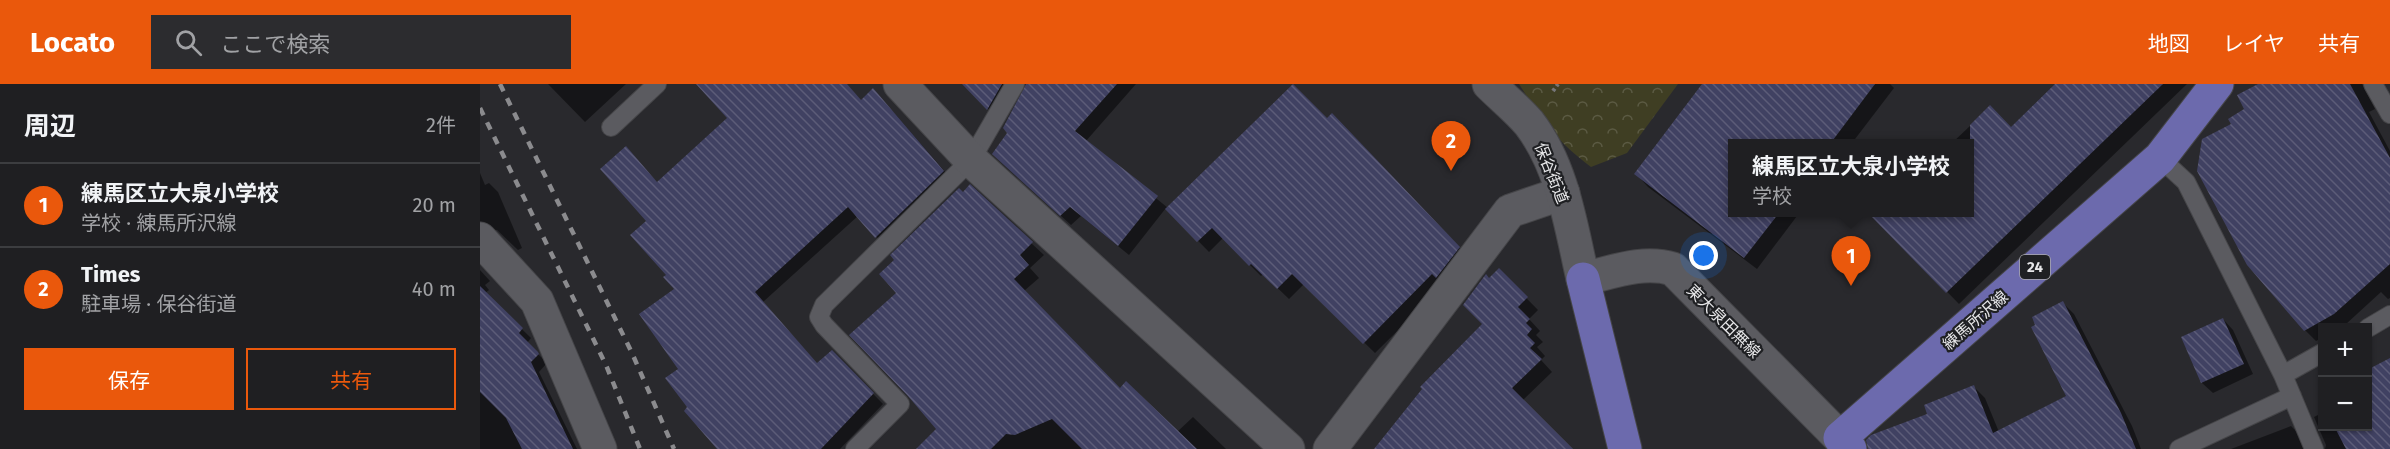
<!DOCTYPE html>
<html lang="ja">
<head>
<meta charset="utf-8">
<style>
	:root { --surface:#1f1f22; --page:#2c2c2f; --text:#f1f3f6; --muted:#a1a2a5; --line:#3c3d40; --accent:#ea580c }
	body { margin:0; font-family:"Fira Sans","Noto Sans JP",sans-serif; background:var(--page); color:var(--text) }
	.controls { position:absolute; right:18px; bottom:18px; display:grid; overflow:hidden; border-radius:0px; box-shadow:0 2px 4px #0004 }
	.controls button { width:54px; height:54px; display:grid; place-items:center; padding:0; border:0; border-bottom:2px solid var(--line); background:var(--surface); color:var(--text); font:30px sans-serif }
	.you { position:absolute; left:1224px; top:172px; width:21px; height:21px; margin:-15px; border:4px solid #fff; border-radius:50%; background:#1a73e8; box-shadow:0 0 0 9px #1a73e833 }
	.badge { display:grid; place-items:center; width:39px; height:39px; border-radius:50%; background:var(--accent); color:#fff; font-size:20px; font-weight:700 }
	.pin { position:absolute; translate:-50% -50px; filter:drop-shadow(0 2px 3px #0008) }
	.pin::after { content:''; position:absolute; top:32px; width:21px; height:18px; background:inherit; clip-path:polygon(0 0,100% 0,50% 100%) }
	.popup { position:absolute; left:1248px; top:55px; width:246px; height:78px; box-sizing:border-box; display:grid; place-content:center; border-radius:0px; background:var(--surface); filter:drop-shadow(0 2px 4px #0005); font-size:20px; white-space:nowrap; color:var(--muted) }
	.popup b { font-size:22px; color:var(--text) }
	.popup::after { content:''; position:absolute; left:50%; top:100%; margin-left:-12px; border:12px solid transparent; border-top-color:var(--surface) }
	.list { margin:0; padding:0; list-style:none }
	h2 { display:flex; justify-content:space-between; align-items:center; height:78px; margin:0; padding:0 24px; font-size:26px }
	h2 small { font-size:20px; font-weight:400; color:var(--muted) }
	.list li { display:grid; grid-template-columns:39px 1fr auto; gap:18px; align-items:center; box-sizing:border-box; height:84px; padding:0 24px; border-top:2px solid var(--line) }
	.list b { display:block; font-size:22px; white-space:nowrap }
	.list p { margin:0; font-size:20px; white-space:nowrap; color:var(--muted) }
	.list em { font-size:20px; font-style:normal; color:var(--muted) }
	.actions { display:flex; gap:12px; padding:18px 24px }
	.actions a { flex:1; padding:14px 0; border:2px solid var(--accent); border-radius:0px; text-align:center; font-size:21px; color:var(--accent) }
	.actions .main { background:var(--accent); color:#fff }
	.icon { flex:none; width:33px; height:33px; fill:none; stroke:currentColor; stroke-width:2; stroke-linecap:round; stroke-linejoin:round }
	.map { position:relative; flex:none; width:1910px; height:365px; overflow:hidden }
	header { display:flex; align-items:center; gap:36px; box-sizing:border-box; height:84px; padding:0 30px; background:var(--accent); color:#fff }
	header strong { font-size:28px }
	nav { display:flex; gap:33px; margin-inline-start:auto; font-size:21px }
	.search { width:420px; height:54px; background:var(--page); display:flex; align-items:center; gap:15px; box-sizing:border-box; padding:0 21px; border-radius:0px; color:var(--muted); font-size:22px }
	main { display:flex }
	aside { flex:1; background:var(--surface) }
	.map>svg:first-child { display:block }
</style>
</head>
<body>
<header>
<strong>Locato</strong>
<div class="search"><svg class="icon" aria-label="search" viewBox="0 0 24 24"><circle cx="10" cy="10" r="6"/><path d="M15 15l6 6"/></svg>ここで検索</div>
<nav><a>地図</a><a>レイヤ</a><a>共有</a></nav>
</header>
<main>
<aside>
<h2>周辺<small>2件</small></h2>
<ul class="list">
<li><span class="badge">1</span><div><b>練馬区立大泉小学校</b><p>学校 · 練馬所沢線</p></div><em>20 m</em></li>
<li><span class="badge">2</span><div><b>Times</b><p>駐車場 · 保谷街道</p></div><em>40 m</em></li>
</ul>
<div class="actions"><a class="main">保存</a><a>共有</a></div>
</aside>
<div class="map">
<svg width="1910" height="365" viewBox="0 0 1910 365">
	<defs>
		<pattern id="forest-crowns" width="20" height="18" patternUnits="userSpaceOnUse" patternTransform="scale(1.5)"><rect width="20" height="18" fill="#3f3e23"/><path d="M2 6a3 3 0 1 1 6 0M12 15a3 3 0 1 1 6 0" fill="none" stroke="#5b5a43"/></pattern>
		<pattern id="building-back-hatch" width="6" height="6" patternUnits="userSpaceOnUse" patternTransform="scale(1.5)"><rect width="6" height="6" fill="#404162"/><path d="M-1 5l2 2M0 0l6 6M5-1l2 2" fill="none" stroke="#5c5c78"/></pattern>
	</defs>
	<rect width="100%" height="100%" fill="#29292d"/>
	<path fill="url(#forest-crowns)" d="M1039 0H1198L1147 69 1111 83C1076 57 1062 36 1039 0Z"/>
	<path fill="#0007" d="M68 0H146L105 38Z
		M218 0H366L381 17 403 16 473 97 406 163 378 132 283 218 338 281 352 268 403 320 360 365H239L210 324 200 286 196 205 188 191 168 137 178 99 249 34Z
		M485 0H541L518 35Z
		M546 0H656L606 57 688 124 847 36 863 42 990 175 895 269 824 200 809 215 783 190 781 192 743 154 729 168 686 124 649 171 601 132 591 141 524 80 529 49Z
		M1224 0H1410L1414 4 1372 59H1252V128H1320L1277 185 1168 103 1156 90Z
		M1577 0H1707L1479 220 1395 134 1401 128H1490V59H1472L1510 23 1531 45Z
		M1834 0H1882L1895 25 1889 28 1910 67V107Z
		M0 89 5 101 9 99 18 108 42 164 38 166 17 146 6 145 0 148Z
		M490 102 564 171 550 184 559 194 544 207 640 306 697 348 713 333 746 365H438L516 289 418 209Z
		M1910 128V214L1908 215 1901 208 1865 241 1860 243H1842V254L1836 257 1825 246Z
		M0 186 10 197 5 201 9 206 5 209 51 254 47 259 67 279 59 288 97 365H0Z
		M1019 186 1058 226 1049 235 1060 247 1056 251 1063 258 1057 263 1065 272 1061 276 1072 288 1043 316 895 365 1004 240 1009 196Z
		M1583 219 1594 230 1652 342 1661 365H1427L1449 331 1494 303 1505 314 1519 348 1588 312Z
		M1743 235 1753 246 1773 290 1733 309 1722 299 1702 254Z
		M1910 275V365H1845L1846 361 1834 333 1842 329V342H1888Z
		M1811 342 1821 352 1827 365H1751Z"/>
	<path fill="url(#building-back-hatch)" d="M216 0H367L381 16 393 4 464 87 395 154 368 123 275 208 337 279 352 266 394 309 341 365H237L204 327 207 323 185 294 198 285 159 230 194 205 183 193 186 191 150 151 166 137 120 85 146 62 177 98 247 34Z
		M482 0H522L507 26Z
		M546 0H637L595 47 678 112 638 162 590 123 580 132 512 70 527 49 523 44Z
		M813 0 847 34 852 29 980 163 956 194 952 190 883 260 812 190 797 205 771 180 769 182 732 144 717 158 685 125Z
		M1222 0H1395L1350 60H1252V129H1299L1264 174 1154 90Z
		M1575 0H1683L1466 209 1388 129H1490V41L1510 21 1531 43Z
		M1778 0H1870L1910 74V180L1854 230 1824 247 1767 181 1717 87 1722 55 1751 40 1748 35 1764 25 1757 11Z
		M490 100 553 158 540 171 549 181 534 195 640 304 646 297 717 365H602L572 335 535 351 526 350 511 365H436L456 345 428 312 369 251 416 209 399 190 414 176 410 171 479 104 483 108Z
		M1019 184 1048 213 1038 223 1050 235 1046 239 1052 245 1047 251 1055 259 1050 264 1062 275 1032 304 1093 365H894L942 305 940 303 1002 240 983 221 1006 190 1009 194Z
		M0 202 43 244 39 249 58 268 59 270 51 278 93 365H42L26 334 0 308Z
		M1583 217 1641 329 1656 365H1388L1386 356 1391 351 1447 330 1444 321 1494 301 1513 349 1586 312 1551 243 1555 241 1552 233Z
		M1743 234 1764 280 1721 299 1701 253Z
		M1910 274V365H1866L1854 342H1887V286Z"/>
	<g fill="none" stroke-linecap="round" stroke-linejoin="round">
		<defs>
			<path id="service" d="M1893 0 1910 30
				M131 43 177 0
				M1680 74 1706 98 1803 291 1834 365
				M1888 244 1910 231
				M1803 291 1842 269
				M375 365 420 320 344 241 339 233 344 221 491 76 535 0
				M1699 365 1812 312"/>
			<path id="minor" d="M420 0 491 76 808 365
				M0 155 57 217 120 365
				M850 365 1030 127 1083 109"/>
			<path id="secondary" d="M1009 0C1022 13 1037 25 1049 39 1083 83 1091 143 1103 195 1133 188 1163 176 1193 185L1360 354"/>
			<path id="primary" d="M1103 195 1145 365
				M1370 365 1360 354 1680 74 1737 0"/>
		</defs>
		<use href="#service" stroke="#454548" stroke-width="20"/>
		<use href="#minor" stroke="#454548" stroke-width="35"/>
		<use href="#secondary" stroke="#454548" stroke-width="35"/>
		<use href="#primary" stroke="#454548" stroke-width="35"/>
		<path stroke="#757578" stroke-width="4" stroke-dasharray="3 3" stroke-linecap="butt" d="M1073 7 1078 0"/>
		<use href="#service" stroke="#5b5b60" stroke-width="18"/>
		<use href="#minor" stroke="#5b5b60" stroke-width="33"/>
		<use href="#secondary" stroke="#5b5b60" stroke-width="33"/>
		<use href="#primary" stroke="#6c6aad" stroke-width="33"/>
		<path stroke="#8b8b8e" stroke-width="4.5" stroke-dasharray="8 8" stroke-linecap="butt" d="M20 0 152 269 194 365
			M0 24 126 281 160 365"/>
	</g>
	<g text-anchor="middle" stroke-width="4.5" stroke-linejoin="round" paint-order="stroke">
		<rect fill="#1f2023" stroke="#ababae" stroke-width="1.5" x="1540" y="171" width="30" height="24" rx="4.5"/>
		<g font-size="15" font-weight="bold" fill="#e7e7e9">
			<text x="1555" y="188">24</text>
		</g>
		<g font-size="16" fill="#e7e7e9" stroke="#1f2023">
			<text transform="translate(1072 89) rotate(68)" y="6">保谷街道</text>
			<text transform="translate(1495 236) rotate(-41)" y="6">練馬所沢線</text>
			<text transform="translate(1244 237) rotate(45)" y="6">東大泉田無線</text>
		</g>
	</g>
</svg>
<div class="controls">
<button>+</button>
<button>−</button>
</div>
<div class="you"></div>
<div class="pin badge" style="left:1371px;top:202px">1</div>
<div class="popup"><b>練馬区立大泉小学校</b>学校</div>
<div class="pin badge" style="left:971px;top:87px">2</div>
</div>
</main>
</body>
</html>
